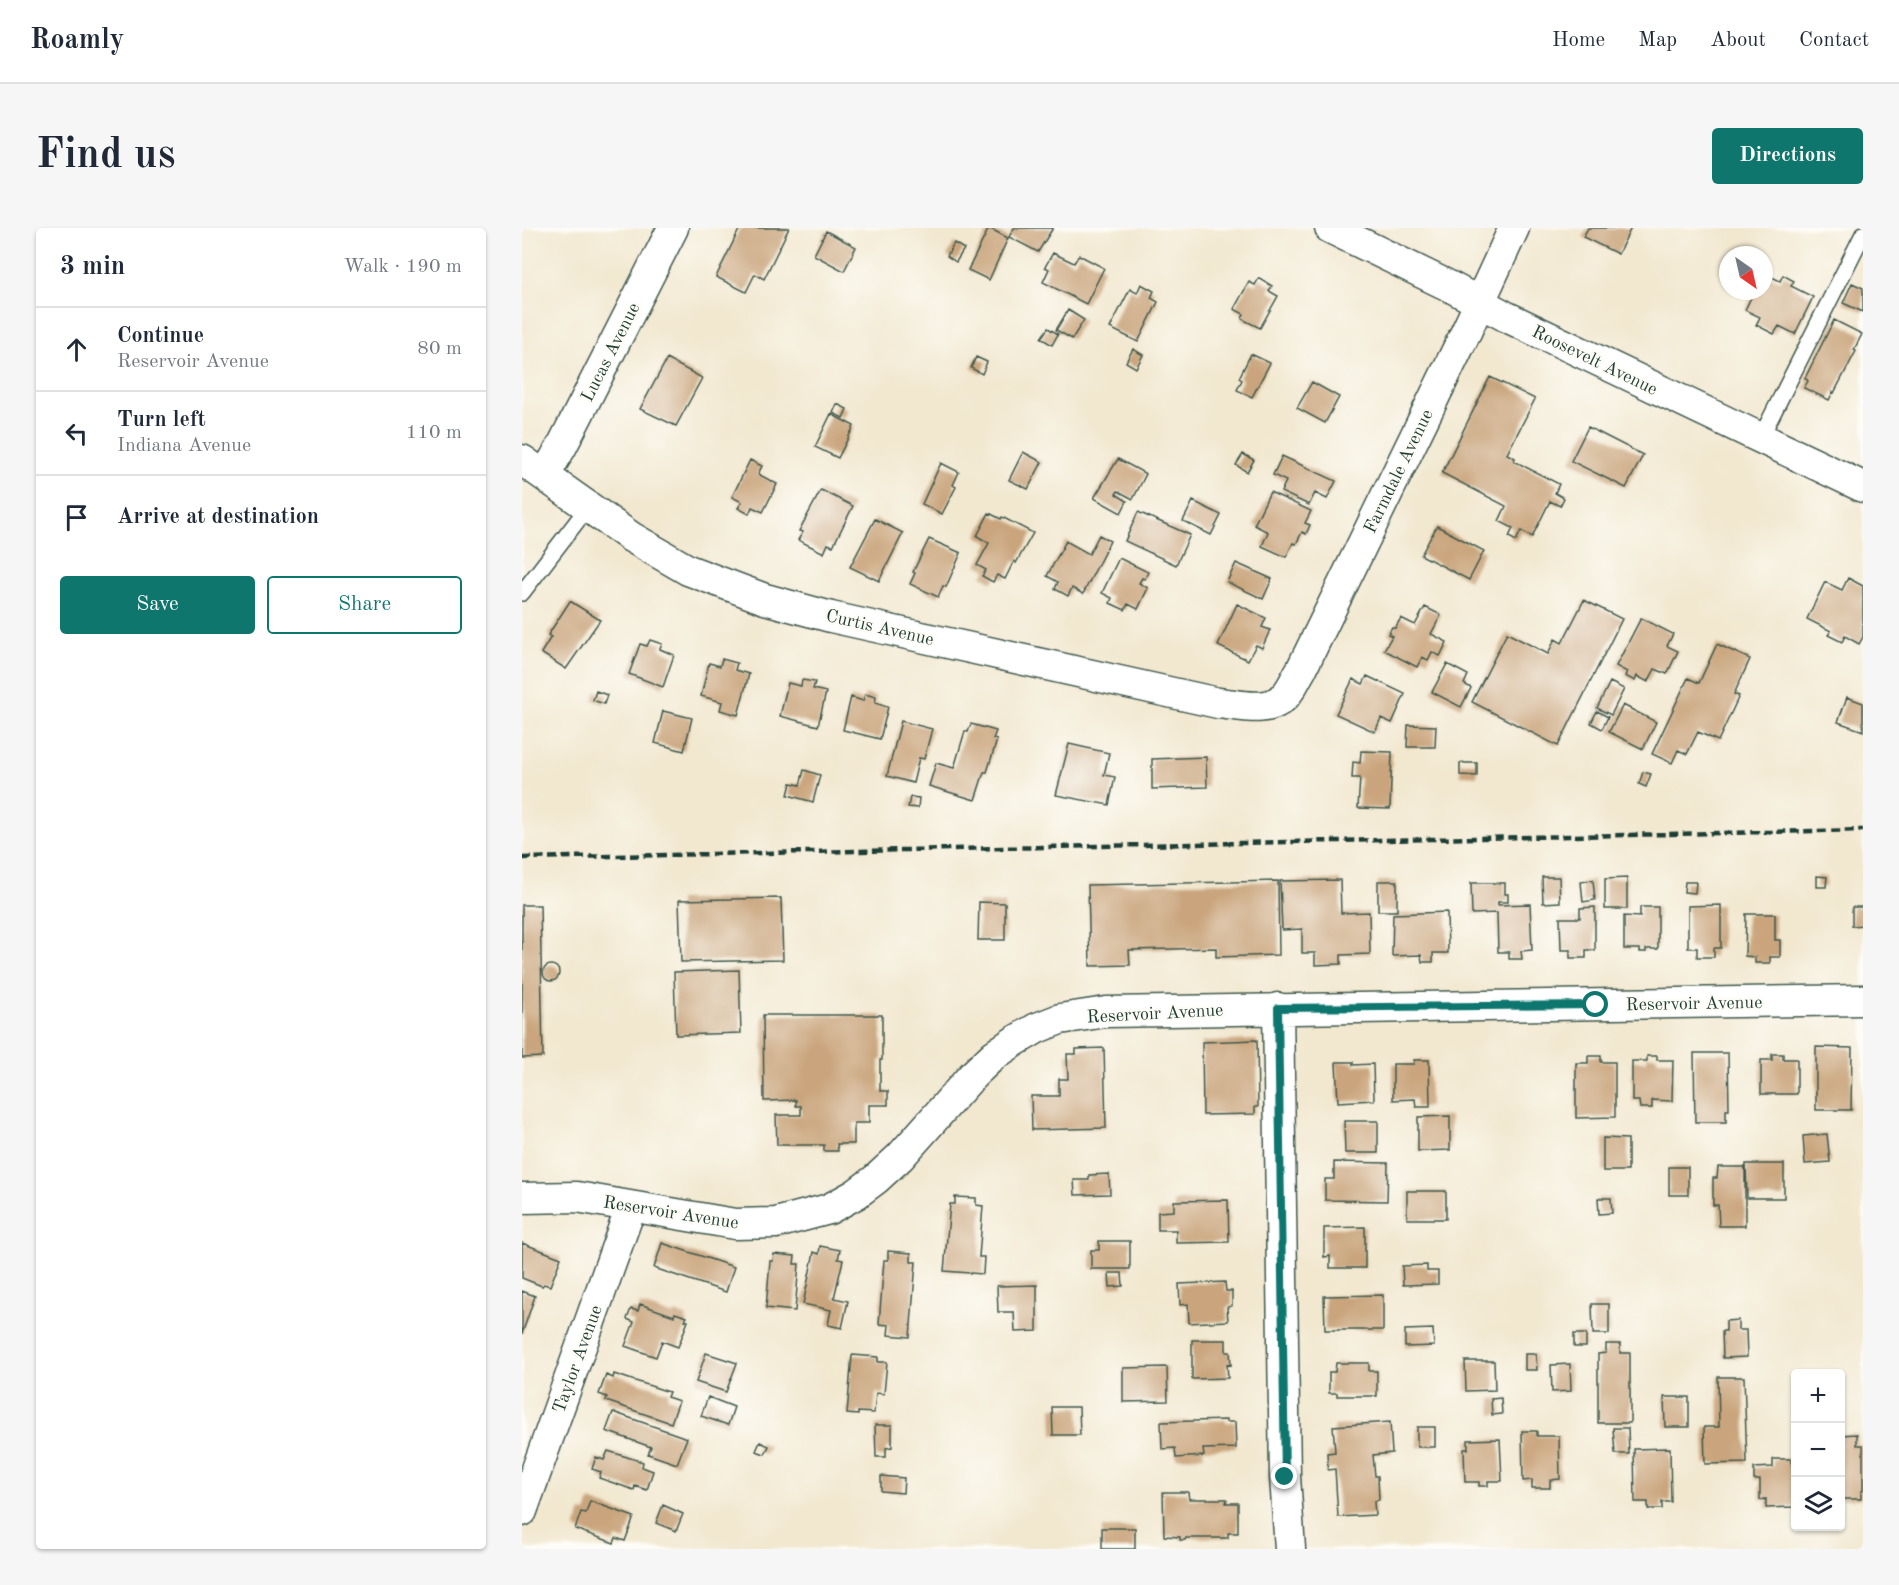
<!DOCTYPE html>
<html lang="en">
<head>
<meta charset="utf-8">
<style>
	:root { --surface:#fff; --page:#f6f6f7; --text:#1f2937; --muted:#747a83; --line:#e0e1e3; --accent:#0f766e }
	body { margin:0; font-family:"Old Standard TT",serif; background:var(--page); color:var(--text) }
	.controls { position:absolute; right:18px; bottom:18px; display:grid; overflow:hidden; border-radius:6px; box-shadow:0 2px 4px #0004 }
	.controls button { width:54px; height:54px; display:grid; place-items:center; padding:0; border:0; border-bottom:2px solid var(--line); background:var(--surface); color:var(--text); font:30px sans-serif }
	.compass { position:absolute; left:1197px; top:18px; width:54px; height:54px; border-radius:50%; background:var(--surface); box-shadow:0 2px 4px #0004; rotate:146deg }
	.stop { position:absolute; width:18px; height:18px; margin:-14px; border:4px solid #0f766e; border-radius:50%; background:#fff }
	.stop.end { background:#0f766e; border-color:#fff; box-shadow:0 2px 6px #0008 }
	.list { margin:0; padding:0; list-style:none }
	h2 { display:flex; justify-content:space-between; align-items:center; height:78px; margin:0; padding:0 24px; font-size:26px }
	h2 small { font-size:20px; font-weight:400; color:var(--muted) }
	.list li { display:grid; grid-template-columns:39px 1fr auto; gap:18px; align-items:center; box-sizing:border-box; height:84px; padding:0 24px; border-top:2px solid var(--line) }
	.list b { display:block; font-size:22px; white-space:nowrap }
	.list p { margin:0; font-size:20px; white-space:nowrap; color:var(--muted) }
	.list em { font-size:20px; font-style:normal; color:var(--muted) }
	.actions { display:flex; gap:12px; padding:18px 24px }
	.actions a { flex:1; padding:14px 0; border:2px solid var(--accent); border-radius:6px; text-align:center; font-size:21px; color:var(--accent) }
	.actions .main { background:var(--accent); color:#fff }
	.icon { flex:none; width:33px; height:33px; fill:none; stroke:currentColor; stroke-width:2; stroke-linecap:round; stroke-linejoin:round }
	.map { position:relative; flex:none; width:1341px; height:1321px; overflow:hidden; border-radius:6px }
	header { display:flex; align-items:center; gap:36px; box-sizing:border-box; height:84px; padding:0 30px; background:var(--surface); border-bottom:2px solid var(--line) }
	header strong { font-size:28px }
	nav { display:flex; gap:33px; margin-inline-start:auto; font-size:21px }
	.intro { display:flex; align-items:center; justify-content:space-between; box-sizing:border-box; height:144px; padding:0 36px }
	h1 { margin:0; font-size:42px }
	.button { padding:15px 27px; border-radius:6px; background:var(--accent); color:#fff; font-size:21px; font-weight:700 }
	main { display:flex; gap:36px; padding:0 36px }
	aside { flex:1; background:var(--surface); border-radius:6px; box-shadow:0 2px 4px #0004 }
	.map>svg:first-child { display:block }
</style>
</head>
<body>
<header>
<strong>Roamly</strong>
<nav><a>Home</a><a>Map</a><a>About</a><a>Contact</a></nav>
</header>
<div class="intro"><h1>Find us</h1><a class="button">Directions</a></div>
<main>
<aside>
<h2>3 min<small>Walk · 190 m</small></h2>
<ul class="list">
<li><svg class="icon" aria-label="ahead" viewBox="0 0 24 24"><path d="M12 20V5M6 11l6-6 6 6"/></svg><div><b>Continue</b><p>Reservoir Avenue</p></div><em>80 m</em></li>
<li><svg class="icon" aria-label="left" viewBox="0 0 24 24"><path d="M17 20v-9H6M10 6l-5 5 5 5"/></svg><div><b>Turn left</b><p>Indiana Avenue</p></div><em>110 m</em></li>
<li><svg class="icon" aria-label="arrive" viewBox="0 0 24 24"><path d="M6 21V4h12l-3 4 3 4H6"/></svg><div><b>Arrive at destination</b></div></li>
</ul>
<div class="actions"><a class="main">Save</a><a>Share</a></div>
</aside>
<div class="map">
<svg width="1341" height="1321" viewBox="0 0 1341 1321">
	<rect width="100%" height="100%" fill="#fdfcf7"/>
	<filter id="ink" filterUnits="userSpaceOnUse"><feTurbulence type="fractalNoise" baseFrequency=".0167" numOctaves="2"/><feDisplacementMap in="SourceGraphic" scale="12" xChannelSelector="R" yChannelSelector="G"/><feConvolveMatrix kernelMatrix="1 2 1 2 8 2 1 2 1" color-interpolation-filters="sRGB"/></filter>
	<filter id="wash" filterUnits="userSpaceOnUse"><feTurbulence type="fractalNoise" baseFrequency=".008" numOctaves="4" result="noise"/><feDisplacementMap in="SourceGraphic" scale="24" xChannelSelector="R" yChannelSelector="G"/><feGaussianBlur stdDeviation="1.35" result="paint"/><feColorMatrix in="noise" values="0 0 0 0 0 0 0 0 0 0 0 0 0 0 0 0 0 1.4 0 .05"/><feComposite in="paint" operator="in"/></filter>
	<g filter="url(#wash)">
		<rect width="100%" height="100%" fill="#f2e8d0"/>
		<g id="blocks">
			<path fill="#c9a47b" d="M218 0H267L242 51 233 46 224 64 194 49Z
				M467 0 486 10 467 52 446 42Z
				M492 0H531L516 24 487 9Z
				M1066 0H1109L1096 26 1061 9Z
				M304 3 334 19 322 43 292 27Z
				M432 15 442 21 434 34 425 28Z
				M531 25 552 35 557 27 582 40 564 76 521 54 527 41 523 39Z
				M1242 45 1258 53 1261 47 1272 53 1269 58 1291 69 1273 106 1257 98 1252 106 1234 97 1238 89 1223 82 1232 63H1242Z
				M737 50 750 58 747 63 756 68 738 100 720 91 722 86 712 81 727 54 733 57Z
				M1330 55 1341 60V84L1321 75Z
				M619 56 632 63 629 70 636 74 616 114 588 100 608 61 615 65Z
				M546 82 562 92 550 111 534 102Z
				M1312 92 1340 106 1332 122 1334 123 1312 165 1311 164 1307 172 1282 160 1286 153 1283 150Z
				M526 100 536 106 530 117 519 110Z
				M611 121 621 127 614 140 604 134Z
				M729 126 748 135 730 169 715 162 720 152 717 150Z
				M454 129 465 134 460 146 449 140Z
				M145 131 180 150 154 198 118 181Z
				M968 149 1013 171 985 226 993 230 992 233 1037 256 1033 265 1042 270 1038 278 1028 273 1010 309 999 303 994 313 987 309 991 300 977 293 984 278 920 245Z
				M790 154 817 169 803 195 775 180Z
				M315 176 325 181 321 190 311 185Z
				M309 186 332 198 316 230 293 219Z
				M1066 199 1121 227 1104 260 1049 233Z
				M501 224 520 234 506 261 487 252Z
				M721 226 732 232 725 244 714 237Z
				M760 228 814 253 805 271 793 265 787 277 759 264 764 253 751 247Z
				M596 231 624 246 611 271 596 263 594 266 605 273 599 285 572 270Z
				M228 232 240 238 236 246 255 256 241 284 230 279 227 286 216 280 220 274 210 269Z
				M419 235 437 244 431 257 434 259 420 286 400 276Z
				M299 262 331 278 311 318 306 316 302 325 276 312 281 304 277 303Z
				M748 264 789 283 783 295 788 297 784 306 780 304 774 316 771 315 764 329 740 318 746 304 732 297Z
				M671 273 699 287 689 307 661 293Z
				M616 284 668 307 654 337 603 313Z
				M467 285 479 291 480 289 511 305 494 335 492 333 483 351 475 347 471 354 460 348 464 342 455 337 467 315 455 308Z
				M353 291 381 305 357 353 328 339Z
				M915 298 962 323 947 352 899 327Z
				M577 307 588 313 561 366 550 360 546 368 533 361 536 354 525 348 544 313 567 326Z
				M407 311 439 325 424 359 421 358 416 369 388 356 393 345 391 344Z
				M597 330 626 344 623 351 620 350 617 355 626 360 616 381 606 376 603 382 588 375 590 370 580 365Z
				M714 335 750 351 741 371 705 354Z
				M1326 350 1341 358V409L1337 416 1323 408 1320 414 1306 407 1309 403 1285 391 1303 354 1320 362Z
				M1062 372 1100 391 1036 518 950 474 985 405 1026 426 1033 411 1040 415Z
				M48 373 78 392 44 441 19 425 29 409 26 407Z
				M715 376 744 390 740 399 748 402 740 420 734 417 726 432 696 418Z
				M903 379 919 387 909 406 925 414 918 428 910 424 906 432 900 429 895 439 862 422 870 408 866 406 870 399 873 400 879 390 893 397Z
				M1119 390 1151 406 1145 418 1156 423 1145 446 1133 441 1126 454 1115 448 1113 453 1103 448 1105 444 1094 438Z
				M128 412 140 416 138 421 152 427 141 459 107 446 118 416 125 418Z
				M1195 416 1228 431 1212 466 1217 468 1196 513 1176 504 1165 526 1156 522 1150 535 1130 526 1166 450 1177 455Z
				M200 431 215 435 213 442 227 446 216 487 198 482 200 474 179 468 187 435 198 438Z
				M925 436 946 447 942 456 949 460 939 479 910 464Z
				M845 448 883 466 870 495 859 490 853 504 814 486 831 451 841 456Z
				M280 452 293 454 291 461 304 464 296 498 258 488 266 455 279 458Z
				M1088 454 1102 461 1089 487 1075 480Z
				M74 463 85 467 82 476 71 472Z
				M343 466 354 469 353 475 366 479 358 511 321 502 329 469 341 473Z
				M1325 469 1341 475V503L1316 494Z
				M1101 477 1134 494 1121 521 1087 504Z
				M141 483 170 490 162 523 133 515Z
				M1075 483 1086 489 1080 501 1069 495Z
				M379 493 410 501 402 531 397 530 391 555 365 548Z
				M449 496 474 503 471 511 475 512 465 544H462L453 572 407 558 414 535 432 540 443 503 446 504Z
				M886 497 914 498 913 519H885Z
				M547 516 587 525 582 547 593 549 587 577 534 567Z
				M839 523 870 524 868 581 836 580 838 550H830L831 534 838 535Z
				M684 529 685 559 630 561V531Z
				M938 535H955V548L938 547Z
				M282 542 298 547 291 574 266 567 269 555 278 557Z
				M1121 544 1129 546 1124 559 1117 556Z
				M388 569 397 570 396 580 386 579Z
				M1295 648 1305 649 1304 659H1295Z
				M1020 649H1037L1038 674 1021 675Z
				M1105 650V681H1083V651Z
				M818 652 819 685 847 684 848 726 819 727V736L793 737V725H780V701L760 702 758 653Z
				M1071 652 1073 672 1061 674 1059 654Z
				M756 653 757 727 694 729V720L607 722 608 737 568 738 566 657Z
				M856 653H875V683H856Z
				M1163 654H1174L1173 665 1162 664Z
				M949 655H983V666H986V674H976V677L1008 676 1010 722 999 723 1000 731H987V724H976L975 685 950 686Z
				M259 670 261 732 159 734 157 672Z
				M457 674 483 675V712H456Z
				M0 677H18L21 829 0 830Z
				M1199 677V720H1192V729H1175V720H1166V678Z
				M1073 679V722H1064V730H1048V722H1039L1038 690H1058V680Z
				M1118 679H1136V721H1124V724H1118V721H1102V688L1118 689Z
				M1330 679H1341V697L1330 698Z
				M925 684 926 725H911V734H900L899 727 870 728 871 686Z
				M1224 686H1253V712H1258V729H1248V735H1233V729L1223 728Z
				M21 745a8 8 0 1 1 16 0a8 8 0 1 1-16 0Z
				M217 742 219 805 154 807 152 744Z
				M241 787H360V832H358V863H366V877H347V895H332V916H315L316 923H302V917H255L254 887H279V878H274V872L242 873Z
				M735 812 736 879H733V886L681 887 680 814Z
				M1294 819 1330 820 1329 882H1294Z
				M582 820 584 900 510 902 509 868H537V851H546L545 826H554V821Z
				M1172 825H1206L1207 882H1204V894H1173Z
				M1250 826H1261V831H1275V866H1239V832H1250Z
				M1066 828H1079V834H1093V889L1054 890V835H1066Z
				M1125 828H1135V832H1151L1150 873 1130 872V880H1118L1117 873H1110V833H1125Z
				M892 832H907L908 879H894L893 871 871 872V836H892Z
				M814 834H831V837L851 836 852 872 816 874Z
				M928 888V922L896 923V889Z
				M822 893H856V925H823Z
				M1305 906 1308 934 1283 936 1281 908Z
				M1081 910 1106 911V943H1081Z
				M812 934 866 935 865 973 803 972V951H812Z
				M1224 936H1262V970H1225Z
				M1147 939H1166V967H1147Z
				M1196 939H1223V998H1197L1196 977H1191V950H1195Z
				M587 946 588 966 553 967 552 952H567V947Z
				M885 963H924V991H885Z
				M433 969 454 970V977L461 978 457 1029H462L461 1046 422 1043 428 976H433Z
				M1076 970H1089L1090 985 1077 986Z
				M706 972 707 1014 654 1015V1002H636V984L652 983V973Z
				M843 999V1040H808V1028L802 1029V1000Z
				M577 1013H608V1041H569V1022H577Z
				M0 1015 39 1030 28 1058 22 1056 20 1058 0 1050Z
				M140 1015 212 1039 204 1064 132 1040Z
				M298 1018 318 1022 316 1031 321 1032 312 1070 326 1073 320 1100 306 1097 309 1082 281 1076 292 1024 297 1026Z
				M366 1023 389 1025V1034H394L388 1109 366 1107 367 1097 357 1096 362 1032H366Z
				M252 1026 273 1028 272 1036H277L273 1083 244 1080 248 1033H251Z
				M905 1037V1043H916V1056L881 1057 880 1038Z
				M587 1045H600L601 1058 588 1059Z
				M703 1054 704 1063H710V1078L705 1079 706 1093 667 1095 666 1076 658 1077 657 1056Z
				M515 1057V1103L493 1104 492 1084H476L475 1058Z
				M0 1063 13 1068 0 1106Z
				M861 1067V1102H803L802 1068Z
				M118 1076 152 1088 153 1085 165 1089 163 1092 166 1093 156 1119 140 1113 134 1129 103 1118 112 1094 105 1091 109 1081 116 1083Z
				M1070 1076H1087V1106H1071Z
				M1216 1092V1102H1224L1225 1129 1201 1130 1200 1103H1204V1093Z
				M911 1101 912 1118 883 1119V1102Z
				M1052 1106H1064V1119H1052Z
				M670 1112H704V1124H708L709 1137 705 1136 706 1150 670 1151Z
				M1084 1116H1098V1125H1108V1195H1076V1126L1084 1125Z
				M184 1125 215 1135 204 1164 174 1154Z
				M1003 1126H1014L1015 1142H1003Z
				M330 1127 356 1129V1134H365L362 1166 354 1165 352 1185 336 1184V1187L325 1186Z
				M943 1133H972L973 1162 944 1163Z
				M814 1135H847V1143H855V1168H815V1165H807V1144H813Z
				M1048 1136 1049 1163 1030 1164 1029 1137Z
				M645 1139 646 1173 601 1174V1140Z
				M92 1146 147 1164 145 1169 157 1173 149 1195 84 1173 85 1169 77 1166 84 1147 91 1150Z
				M1196 1149H1222L1225 1235 1183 1236 1182 1199H1197Z
				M186 1169 212 1179 206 1197 179 1188Z
				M1142 1169H1167V1199H1143Z
				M979 1170 980 1186 970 1187 969 1171Z
				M530 1179H557L558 1207H531Z
				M91 1184 165 1210 155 1236 126 1226 129 1219 84 1203Z
				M704 1192V1194H713L714 1220 681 1221 682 1228 654 1230 653 1220 640 1221 639 1194Z
				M868 1194 870 1225 851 1227 853 1248H856L857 1272 852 1273 853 1287 816 1289 813 1241 806 1242 805 1225 813 1224 811 1198Z
				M353 1197H370V1219L364 1220V1229H354Z
				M895 1199H913V1219H895Z
				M1091 1200H1106L1107 1226H1093Z
				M1000 1203H1015V1208H1037L1038 1251 1028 1252V1260H1010V1252L1001 1253Z
				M1335 1206V1217H1341V1263H1339V1271H1318V1207Z
				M978 1211 980 1253H966V1258H957V1254H943L942 1221H946V1212Z
				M238 1214 247 1218 243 1226 234 1223Z
				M1148 1220 1149 1274H1140V1281H1126V1274H1113L1112 1221Z
				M86 1223 121 1234 120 1239 131 1243 125 1262 113 1258 112 1262 77 1250 79 1244 70 1241 74 1229 82 1232Z
				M1251 1231H1269L1270 1238H1274L1272 1279 1244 1280V1271L1238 1272V1252H1232V1240L1251 1239Z
				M359 1248 382 1250 381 1265 359 1263Z
				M641 1264H666L667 1271H705L704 1275H716V1305H706V1310H664L663 1312H658V1309L642 1308Z
				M68 1273 112 1289 103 1313 94 1310 92 1315 53 1301 59 1284 64 1285Z
				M141 1277 161 1286 154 1303 134 1295Z
				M580 1300H613V1321H580Z"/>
		</g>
	</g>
	<g filter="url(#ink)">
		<use href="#blocks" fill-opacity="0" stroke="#3f574b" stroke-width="1.5"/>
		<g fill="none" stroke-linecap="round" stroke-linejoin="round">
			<defs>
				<path id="service" d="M1238 211 1341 6
					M0 365 66 279"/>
				<path id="minor" d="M808 0 927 58 985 89 1341 259
					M0 232 109 309 166 342 243 371 309 389 696 475C719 477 747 486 764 467 770 460 774 450 779 442L944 104 992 0
					M23 247 40 218 151 0
					M756 780 763 1249 768 1321
					M0 970 55 969 213 996 254 995 307 981 334 966 354 951 378 929 451 847 472 827 493 813 515 800 538 791 584 784 1341 772
					M0 1283 109 979"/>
			</defs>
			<use href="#service" stroke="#3f574b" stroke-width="18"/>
			<use href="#minor" stroke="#3f574b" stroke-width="33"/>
			<use href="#service" stroke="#fff" stroke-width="15"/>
			<use href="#minor" stroke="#fff" stroke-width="30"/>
			<path stroke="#1f3d34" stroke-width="4.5" stroke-dasharray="9 4.5" stroke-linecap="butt" d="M0 630 1341 602"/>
		</g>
	</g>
	<g fill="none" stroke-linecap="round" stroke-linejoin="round" filter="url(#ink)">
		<path stroke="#0f766e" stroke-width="8" d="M763 1249 756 780 1074 777"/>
	</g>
	<g text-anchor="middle" stroke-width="5" stroke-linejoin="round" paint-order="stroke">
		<g font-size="18" fill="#1f3d34" stroke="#fdfcf7">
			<text transform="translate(88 124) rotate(-63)" y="6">Lucas Avenue</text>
			<text transform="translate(1073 132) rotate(26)" y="6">Roosevelt Avenue</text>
			<text transform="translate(876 243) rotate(-64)" y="6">Farmdale Avenue</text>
			<text transform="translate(358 399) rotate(13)" y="6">Curtis Avenue</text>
			<text transform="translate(1172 775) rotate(-1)" y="6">Reservoir Avenue</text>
			<text transform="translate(633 785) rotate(-3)" y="6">Reservoir Avenue</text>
			<text transform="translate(149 984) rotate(9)" y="6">Reservoir Avenue</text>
			<text transform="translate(55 1131) rotate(-70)" y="6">Taylor Avenue</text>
		</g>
	</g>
</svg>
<div class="controls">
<button>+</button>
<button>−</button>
<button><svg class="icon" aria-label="layers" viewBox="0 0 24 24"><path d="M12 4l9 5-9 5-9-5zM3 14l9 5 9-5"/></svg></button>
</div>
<svg class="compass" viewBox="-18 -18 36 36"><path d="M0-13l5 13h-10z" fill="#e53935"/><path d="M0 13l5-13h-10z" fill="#747a83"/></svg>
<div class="stop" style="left:1074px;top:777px"></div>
<div class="stop end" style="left:763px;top:1249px"></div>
</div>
</main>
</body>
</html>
